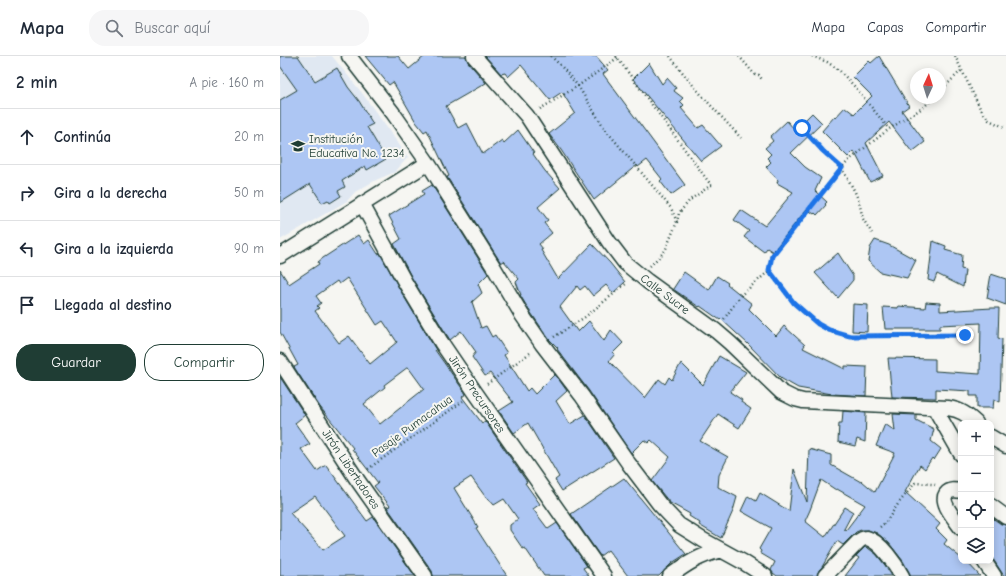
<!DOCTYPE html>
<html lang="es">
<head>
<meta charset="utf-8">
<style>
	:root { --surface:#fff; --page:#f6f6f7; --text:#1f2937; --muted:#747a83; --line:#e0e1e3; --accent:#1f3d34 }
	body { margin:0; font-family:"Comic Neue",sans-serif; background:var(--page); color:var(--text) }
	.controls { position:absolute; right:12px; bottom:12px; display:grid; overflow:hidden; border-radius:8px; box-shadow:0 2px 10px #0003 }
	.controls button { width:36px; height:36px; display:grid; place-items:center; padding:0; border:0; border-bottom:1px solid var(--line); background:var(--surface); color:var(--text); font:20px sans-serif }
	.compass { position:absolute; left:630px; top:12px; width:36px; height:36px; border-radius:50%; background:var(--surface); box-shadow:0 2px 10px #0003; rotate:4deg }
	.stop { position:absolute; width:12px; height:12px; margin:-9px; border:3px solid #1a73e8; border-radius:50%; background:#fff }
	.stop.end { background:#1a73e8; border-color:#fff; box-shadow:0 1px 4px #0008 }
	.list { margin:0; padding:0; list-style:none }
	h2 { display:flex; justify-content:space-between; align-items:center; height:52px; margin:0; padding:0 16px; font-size:17px }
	h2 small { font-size:13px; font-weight:400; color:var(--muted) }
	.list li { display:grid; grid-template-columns:26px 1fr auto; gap:12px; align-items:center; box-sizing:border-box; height:56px; padding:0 16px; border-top:1px solid var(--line) }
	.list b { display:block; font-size:15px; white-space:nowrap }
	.list em { font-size:13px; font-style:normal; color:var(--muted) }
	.actions { display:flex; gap:8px; padding:12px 16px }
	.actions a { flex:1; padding:9px 0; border:1px solid var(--accent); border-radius:16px; text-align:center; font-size:14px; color:var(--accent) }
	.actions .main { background:var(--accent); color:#fff }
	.icon { flex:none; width:22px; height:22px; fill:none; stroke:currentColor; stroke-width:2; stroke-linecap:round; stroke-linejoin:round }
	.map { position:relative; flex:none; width:726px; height:520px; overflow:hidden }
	header { display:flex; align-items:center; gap:24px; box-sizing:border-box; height:56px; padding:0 20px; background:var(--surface); border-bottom:1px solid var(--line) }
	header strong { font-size:19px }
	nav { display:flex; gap:22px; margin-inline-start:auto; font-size:14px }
	.search { width:280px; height:36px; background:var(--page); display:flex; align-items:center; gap:10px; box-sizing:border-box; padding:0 14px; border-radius:16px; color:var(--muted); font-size:15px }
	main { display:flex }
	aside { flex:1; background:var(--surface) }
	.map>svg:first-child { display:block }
</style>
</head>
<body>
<header>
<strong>Mapa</strong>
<div class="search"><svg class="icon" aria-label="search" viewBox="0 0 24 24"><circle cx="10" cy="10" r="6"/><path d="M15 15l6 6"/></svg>Buscar aquí</div>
<nav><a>Mapa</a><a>Capas</a><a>Compartir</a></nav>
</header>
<main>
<aside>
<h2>2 min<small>A pie · 160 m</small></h2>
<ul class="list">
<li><svg class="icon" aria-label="ahead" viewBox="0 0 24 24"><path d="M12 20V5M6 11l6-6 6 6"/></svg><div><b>Continúa</b></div><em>20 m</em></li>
<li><svg class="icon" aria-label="right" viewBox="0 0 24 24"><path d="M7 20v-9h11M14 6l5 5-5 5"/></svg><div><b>Gira a la derecha</b></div><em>50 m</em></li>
<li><svg class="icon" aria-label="left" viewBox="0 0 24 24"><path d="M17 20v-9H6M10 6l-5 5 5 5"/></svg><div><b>Gira a la izquierda</b></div><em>90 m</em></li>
<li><svg class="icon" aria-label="arrive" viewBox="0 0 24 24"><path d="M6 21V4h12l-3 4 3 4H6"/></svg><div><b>Llegada al destino</b></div></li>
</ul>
<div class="actions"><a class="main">Guardar</a><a>Compartir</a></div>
</aside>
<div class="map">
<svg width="726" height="520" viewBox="0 0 726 520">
	<rect width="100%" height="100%" fill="#f6f6f2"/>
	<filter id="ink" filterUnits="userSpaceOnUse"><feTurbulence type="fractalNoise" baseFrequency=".025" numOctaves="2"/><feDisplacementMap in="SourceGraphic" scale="8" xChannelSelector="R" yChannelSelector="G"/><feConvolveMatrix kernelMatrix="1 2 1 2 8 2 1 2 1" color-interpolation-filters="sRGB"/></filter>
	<g filter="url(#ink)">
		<path fill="#e0e8f2" d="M0 0H52L82 37 128 101 115 116 96 124 75 136 67 145 0 184Z"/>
		<path fill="#adc6f3" stroke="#1f3d34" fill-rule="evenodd" d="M0 0H18L35 25 57 12 68 31 79 45 93 68 87 71 106 103 87 114 85 110 62 125 65 131 58 135 61 140 50 147 48 144 42 147 30 128 0 147V44L17 34 0 10Z
			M85 0H118L129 13 145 0H186L188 6 206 27 166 50 178 72 187 67 203 98 222 84 224 87 238 74 254 97 253 98 265 115 280 132 258 151 268 164 264 167 272 177 259 188 263 193 261 194 278 223 312 188 330 207 345 226 333 237 326 229 313 240 305 230 300 234 297 230 280 251 298 276 309 265 324 285 331 274 343 287 333 297 335 298 329 305 365 342 379 323 385 328 389 321 392 324 401 307 423 329 439 300 466 316 450 336 462 344 461 346 471 353 459 372 438 358 420 385 448 401 439 419 438 431 457 441 453 455 441 482 419 469 420 467 409 460 410 458 390 447 372 425 390 401 371 384 368 387 364 384 351 397 309 335 277 293 278 292 269 283 249 254 240 239H241L236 226 239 223 224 205 221 207 167 121 169 120 147 74 144 76 136 66 113 26 109 29Z
			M205 0H316L328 14 323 18 405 129 391 139 380 125 382 123 367 104 358 111 357 109 314 144 281 94 269 78 295 57 282 36 270 44 241 9 228 21 225 17 221 18Z
			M599 0 629 50 622 55 645 86 632 96 609 66 586 87 603 120 590 126 574 95 568 101 542 75 554 61 555 62 565 51 574 58 592 40 573 21 589 5 591 7Z
			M369 7 382 28 387 22 396 32 394 35 403 42 400 45 404 49 401 52 418 72 423 69 441 90 421 105 353 23Z
			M532 57 542 67 511 97 525 111 541 122 535 135 547 146 545 148 546 149 537 159 535 157 534 158 527 153 493 196 487 192 484 196 464 181 469 175 454 164 461 154 485 170 513 136 497 127 498 124 486 111 491 106 487 102 491 98 485 92 493 85 490 81 507 65 515 74Z
			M152 129 208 218 198 228 202 237 192 246 201 272 206 270 212 281 215 279 227 297 224 299 247 335 250 332 255 338 275 318 287 335 276 345 290 368 305 359 334 402 282 435 275 424 279 421 248 367 234 377 219 355 233 346 210 317 205 320 192 301 196 296 181 275 170 284 133 224 114 188 121 183 109 160 144 138 142 135Z
			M78 179 84 188 89 184 98 198 100 197 119 232 156 294H155L186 338 182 341 202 367 205 365 247 426 245 427 260 448 253 453 268 473 277 467 307 510 303 512 309 520H264L245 492 243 493 230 474V469L238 463 224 443 214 449 208 442 207 443 191 421 174 432 198 471 196 472 227 520H153L152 515 107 451 110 450 94 430 98 427 72 393 73 392 40 351 14 311 18 309 0 276V214L9 228 39 208 38 206 43 202ZM67 222 97 269 103 265 117 286 90 308 69 280 59 287 35 255 39 252 37 250 41 247 36 240 57 225 59 228ZM128 311 144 333 100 368 84 348 105 331 104 329Z
			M595 184 609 189 636 204 627 222 600 216 588 205 590 192Z
			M653 185 666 190 665 194 682 199 681 213 685 214 683 231 657 218 654 226 648 224Z
			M558 197 573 220V224L558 242 535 217Z
			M404 216 429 234 437 220 448 227 447 228 472 248 469 253 496 280 504 270 525 289 523 292 565 313V310L587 311 586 340 552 338 518 332 502 323 468 288 441 263 440 264 420 250 419 251 393 233Z
			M711 218 726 223V249L707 242Z
			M646 246 660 247V255L712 252H719L718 282 722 283 720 346 714 343 713 352H697V340H690V335L656 333V342L612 341 608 302 655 303V315L700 318 701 267 660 269V273H605L603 251 618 252V250L645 252Z
			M573 248 588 249 587 276 572 275Z
			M0 321 25 359 15 367 30 388 21 393 37 415 46 409 87 465 93 461 135 520H0ZM35 440 65 480 43 494 10 457Z
			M563 355 586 357 585 386 577 383 575 390 558 386 559 367H562Z
			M613 358 636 359V364L654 373 651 385 661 393 654 404 652 402 645 413 640 409 625 436 660 468 656 473 667 484 664 488 681 502V505H686L700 520H630L629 516 623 505 609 487 597 477 587 474H581L576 476 563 489 557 485 542 511 539 514 537 520H497L493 517 491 514 495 506 480 497 481 495 479 493 491 472 461 455 468 440 476 445 480 437 509 455 514 413 527 446 529 393 551 399V409L581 426 582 425 595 436 615 397 596 390 605 368 615 375ZM541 424 556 434 557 433 585 449 566 474 564 473 573 456 565 451 545 481 525 465 530 454Z
			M344 422 406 498 392 507 379 520H348L328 494 320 500 291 458Z
			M711 461 721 468 726 469V520H724L711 500Z
			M585 491 588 492 596 498 605 509 612 520H565L579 502 576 500Z"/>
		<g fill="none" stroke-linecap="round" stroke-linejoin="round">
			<defs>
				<path id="street" d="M69 0 113 57 148 107 213 210 242 259 262 288 302 340 349 408 380 449 399 469 423 484 463 506 485 520
					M194 0 247 60 329 186 345 207 367 225 436 275 450 287 501 336 515 343 523 345 668 352C681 354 686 358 696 367
					M82 148 126 228 161 286 195 336 324 520
					M0 200 148 107
					M0 305 76 422 145 520
					M654 351 681 398
					M711 381 726 390
					M681 435C676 434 670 433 666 438 660 447 676 464 681 472
					M711 450 726 461
					M704 505 714 520
					M390 520C408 507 419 500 441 494
					M545 520 578 486C581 483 583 482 587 482 600 485 616 509 622 520"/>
			</defs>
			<use href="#street" stroke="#1f3d34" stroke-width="17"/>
			<path stroke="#1f3d34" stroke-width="2.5" stroke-dasharray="1 3" stroke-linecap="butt" d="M271 0 281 10 298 30 325 73 391 152 397 166
				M336 0 431 129 410 144 399 157 397 166 385 195 370 210
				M390 0C411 29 437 56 461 82
				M459 0 475 19H479L483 25
				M532 0 547 6 559 14 576 32 609 73
				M675 0 700 52 709 64 726 72
				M660 35 681 15
				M260 53 298 30 340 0
				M522 72 543 95 562 113 568 123 575 136 579 146 583 163 592 177
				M489 215 514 247 538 268 549 274 570 280 685 279
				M444 263 461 239 489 215 491 200 568 105 609 73 644 51 653 42
				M274 281 305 261 347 227
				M207 328 250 297
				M88 413 183 345
				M600 471 606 466 618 448 635 427 652 428 655 429"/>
			<use href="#street" stroke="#f6f6f2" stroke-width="14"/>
		</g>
	</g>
	<g fill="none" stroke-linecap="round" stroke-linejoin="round" filter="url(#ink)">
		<path stroke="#1a73e8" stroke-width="5" d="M522 72 543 95 562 112 492 200 489 214 514 247 538 268 549 274 570 280 685 279"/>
	</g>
	<defs>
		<symbol id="school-bare" viewBox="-9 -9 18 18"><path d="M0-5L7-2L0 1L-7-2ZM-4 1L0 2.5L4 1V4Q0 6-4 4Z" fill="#1f3d34" stroke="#f6f6f2" stroke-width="2.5" paint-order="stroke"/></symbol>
	</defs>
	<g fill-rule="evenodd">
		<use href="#school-bare" x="8" y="80" width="20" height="20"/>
	</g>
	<g text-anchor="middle" stroke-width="4" stroke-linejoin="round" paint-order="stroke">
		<g font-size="12" fill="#1f3d34" stroke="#f6f6f2" text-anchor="start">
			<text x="29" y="87">Institución<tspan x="29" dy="14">Educativa No. 1234</tspan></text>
		</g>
		<g font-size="12" fill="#1f3d34" stroke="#f6f6f2">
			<text transform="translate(385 238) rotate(37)" y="4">Calle Sucre</text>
			<text transform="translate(197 338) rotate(56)" y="4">Jirón Precursores</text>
			<text transform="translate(132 370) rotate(-36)" y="4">Pasaje Pumacahua</text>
			<text transform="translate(71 413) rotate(56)" y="4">Jirón Libertadores</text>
		</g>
	</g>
</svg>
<div class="controls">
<button>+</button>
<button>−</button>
<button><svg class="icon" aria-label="locate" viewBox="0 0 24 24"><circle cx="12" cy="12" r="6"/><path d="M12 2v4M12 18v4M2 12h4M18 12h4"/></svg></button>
<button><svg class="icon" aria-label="layers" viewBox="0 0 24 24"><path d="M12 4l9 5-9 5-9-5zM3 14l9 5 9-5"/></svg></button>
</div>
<svg class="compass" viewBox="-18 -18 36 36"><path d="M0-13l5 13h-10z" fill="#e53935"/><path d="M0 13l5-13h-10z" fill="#747a83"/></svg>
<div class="stop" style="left:522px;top:72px"></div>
<div class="stop end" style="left:685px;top:279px"></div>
</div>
</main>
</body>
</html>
